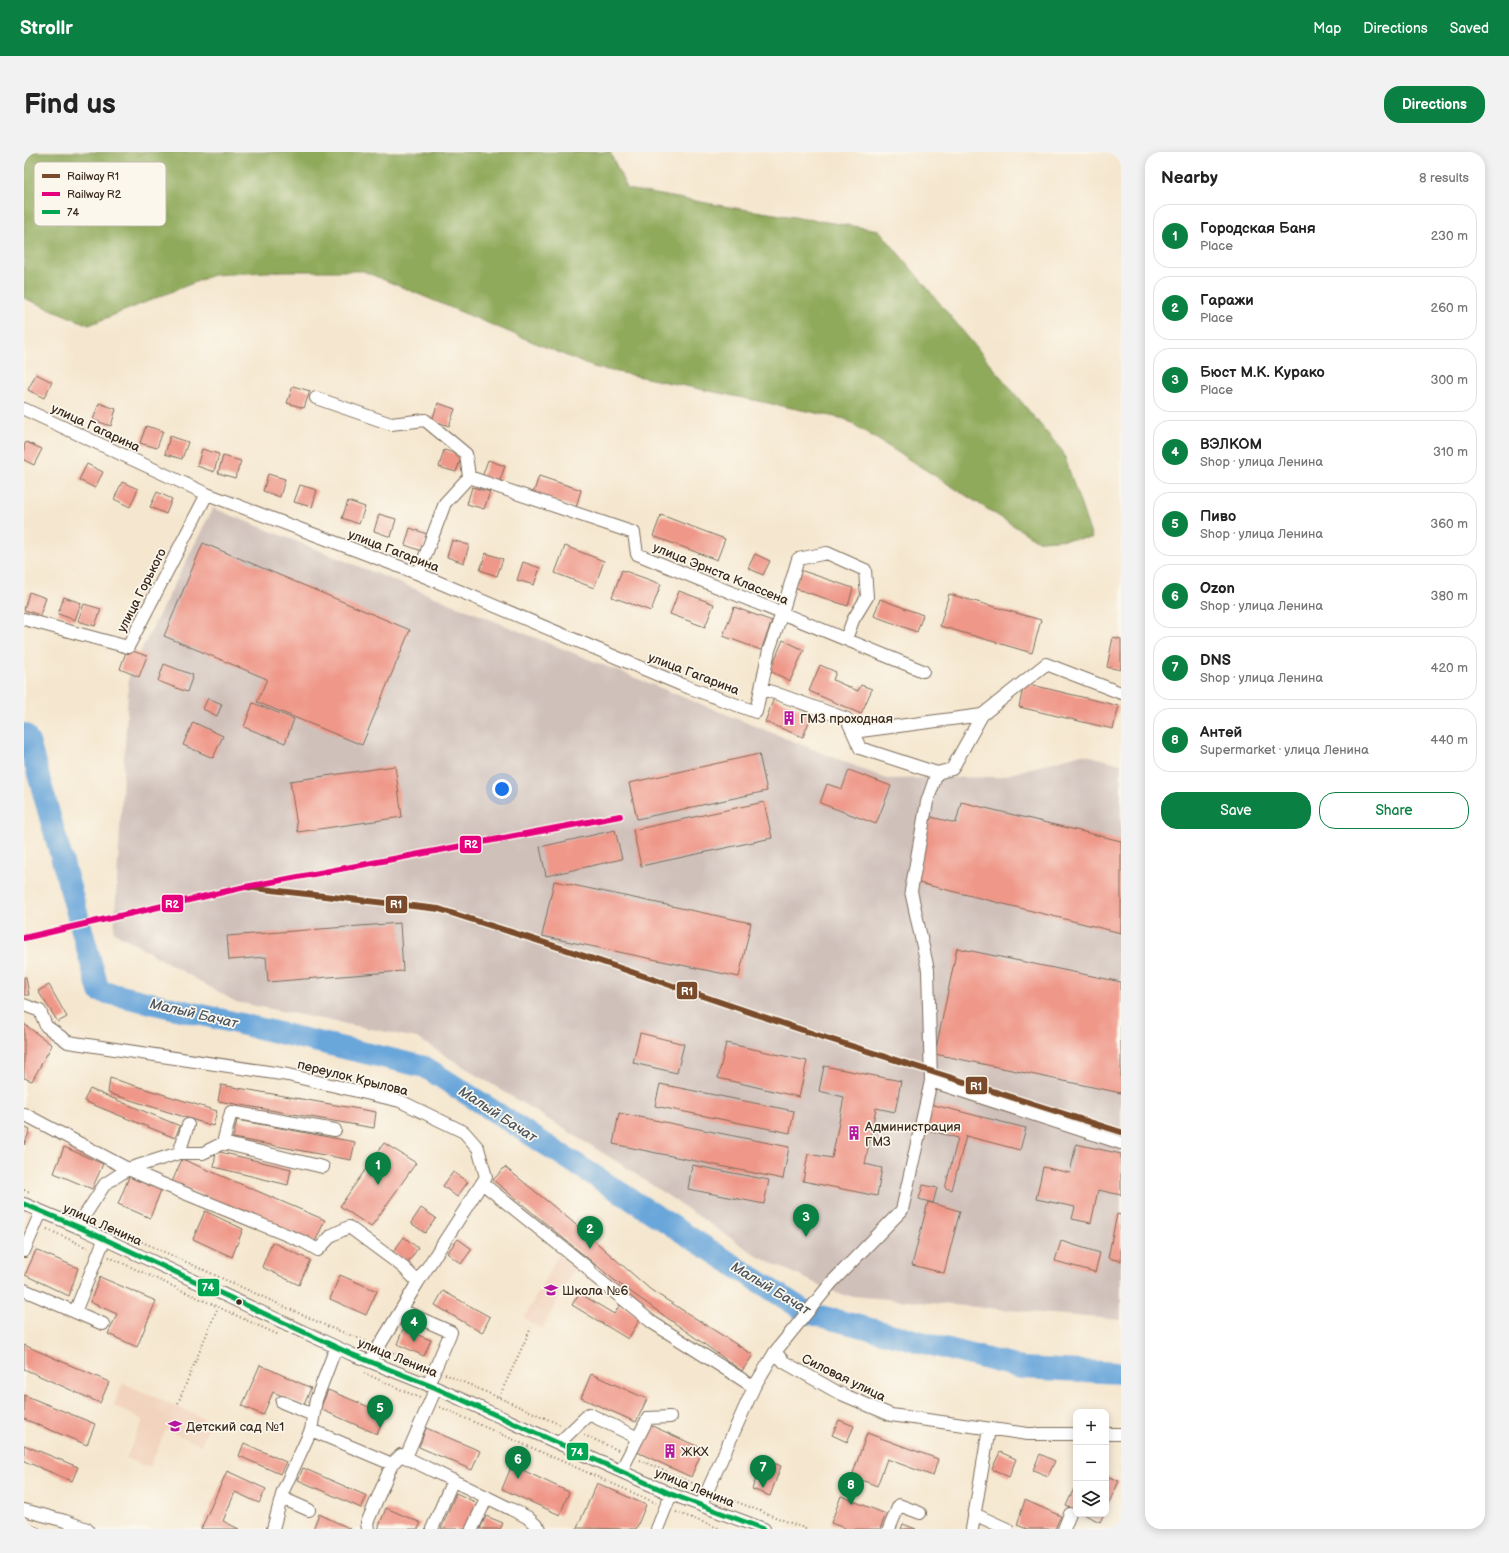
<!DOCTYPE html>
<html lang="en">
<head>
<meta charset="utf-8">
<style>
	:root { --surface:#fff; --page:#f2f2f2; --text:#222; --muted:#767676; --line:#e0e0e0; --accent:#0b8043 }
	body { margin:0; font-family:"Balsamiq Sans",sans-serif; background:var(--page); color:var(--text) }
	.controls { position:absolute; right:12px; bottom:12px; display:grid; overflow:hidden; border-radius:8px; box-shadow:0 2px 10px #0003 }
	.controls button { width:36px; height:36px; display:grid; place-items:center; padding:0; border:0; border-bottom:1px solid var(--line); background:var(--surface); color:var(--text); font:20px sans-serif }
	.you { position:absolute; left:478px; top:637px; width:14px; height:14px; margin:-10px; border:3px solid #fff; border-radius:50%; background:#1a73e8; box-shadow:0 0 0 6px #1a73e833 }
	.badge { display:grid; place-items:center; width:26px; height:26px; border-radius:50%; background:var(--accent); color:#fff; font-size:13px; font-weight:700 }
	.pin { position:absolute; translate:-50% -33px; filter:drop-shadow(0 1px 2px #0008) }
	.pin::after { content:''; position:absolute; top:21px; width:14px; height:12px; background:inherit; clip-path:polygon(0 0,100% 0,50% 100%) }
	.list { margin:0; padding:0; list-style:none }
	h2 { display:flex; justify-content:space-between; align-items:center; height:52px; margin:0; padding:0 16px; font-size:17px }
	h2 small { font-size:13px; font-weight:400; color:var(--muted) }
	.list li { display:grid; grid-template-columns:26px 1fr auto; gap:12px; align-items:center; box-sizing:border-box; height:64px; margin:0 8px 8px; padding:0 8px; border:1px solid var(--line); border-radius:16px }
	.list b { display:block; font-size:15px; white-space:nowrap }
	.list p { margin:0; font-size:13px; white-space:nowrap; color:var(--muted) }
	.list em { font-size:13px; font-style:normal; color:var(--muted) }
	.actions { display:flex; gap:8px; padding:12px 16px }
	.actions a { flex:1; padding:9px 0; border:1px solid var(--accent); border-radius:16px; text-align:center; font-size:14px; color:var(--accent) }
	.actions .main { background:var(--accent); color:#fff }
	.icon { flex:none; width:22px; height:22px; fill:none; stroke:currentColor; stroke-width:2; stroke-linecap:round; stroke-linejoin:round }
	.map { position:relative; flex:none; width:1097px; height:1377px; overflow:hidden; border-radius:16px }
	header { display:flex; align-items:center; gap:24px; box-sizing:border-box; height:56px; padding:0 20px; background:var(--accent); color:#fff }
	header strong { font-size:19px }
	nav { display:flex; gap:22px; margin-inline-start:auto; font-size:14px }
	.intro { display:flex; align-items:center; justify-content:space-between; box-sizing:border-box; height:96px; padding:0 24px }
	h1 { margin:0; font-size:28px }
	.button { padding:10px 18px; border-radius:16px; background:var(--accent); color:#fff; font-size:14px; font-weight:700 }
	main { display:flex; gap:24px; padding:0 24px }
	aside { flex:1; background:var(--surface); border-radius:16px; box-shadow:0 2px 10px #0003 }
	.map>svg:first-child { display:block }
</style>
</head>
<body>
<header>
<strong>Strollr</strong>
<nav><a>Map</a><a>Directions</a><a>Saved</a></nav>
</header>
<div class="intro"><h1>Find us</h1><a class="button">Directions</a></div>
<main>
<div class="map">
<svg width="1097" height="1377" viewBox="0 0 1097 1377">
	<rect width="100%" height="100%" fill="#fbf7ec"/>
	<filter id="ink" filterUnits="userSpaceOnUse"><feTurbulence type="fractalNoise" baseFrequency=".025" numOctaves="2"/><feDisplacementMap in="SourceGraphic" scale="8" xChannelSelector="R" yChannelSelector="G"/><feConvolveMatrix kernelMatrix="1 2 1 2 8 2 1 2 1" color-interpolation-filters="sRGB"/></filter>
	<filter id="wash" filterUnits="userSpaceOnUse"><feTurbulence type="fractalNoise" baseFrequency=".012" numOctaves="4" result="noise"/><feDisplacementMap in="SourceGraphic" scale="16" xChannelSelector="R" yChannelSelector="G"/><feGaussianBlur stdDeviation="0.9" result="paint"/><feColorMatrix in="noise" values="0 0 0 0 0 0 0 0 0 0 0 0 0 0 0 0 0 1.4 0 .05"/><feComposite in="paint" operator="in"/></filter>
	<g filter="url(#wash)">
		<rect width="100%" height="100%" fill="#f5e7cf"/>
		<path fill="#f2d4be" d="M536 1100 554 1110 518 1177 500 1166Z
			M99 1231 187 1270 177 1293 142 1278 125 1316 102 1306 119 1268 89 1254Z"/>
		<path fill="#cfc0ba" d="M189 356 863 627 975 625 1058 602 1097 612V1168L817 1143 735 1105 595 1011 393 886 212 850 90 780 105 522Z"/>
		<path fill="#90aa5c" stroke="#666a3d" d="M0 0H586L603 37 705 55 855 78 1039 300 1068 386 1014 389 821 267 569 215 339 119H260L189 123 65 173 0 146Z"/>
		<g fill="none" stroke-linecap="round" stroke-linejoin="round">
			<path stroke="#69a6da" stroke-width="22" d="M0 582 5 590 75 839 401 915 784 1161 998 1216 1097 1221"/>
		</g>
		<g id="blocks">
			<path fill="#ef9788" d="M12 222 28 230 20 246 4 238Z
				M269 234 286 239 280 256 263 251Z
				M75 251 92 257 87 274 69 268Z
				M414 251 431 257 425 274 408 268Z
				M122 274 139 279 133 296 116 291Z
				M146 284 164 290 158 307 141 302Z
				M2 290 18 297 10 313 0 308V294Z
				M178 297 195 302 190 320 173 314Z
				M420 298 438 303 432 320 415 315Z
				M199 304 217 309 211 326 194 321Z
				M464 308 481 314 475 331 458 325Z
				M63 312 79 320 71 336 55 328Z
				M244 322 261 327 256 345 239 339Z
				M515 324 557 338 552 356 509 342Z
				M98 330 114 337 106 355 90 347Z
				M276 333 293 338 288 355 270 350Z
				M448 335 466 340 460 357 443 352Z
				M133 340 148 347 142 362 126 355Z
				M324 349 341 355 335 372 318 366Z
				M355 362 372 367 367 385 350 379Z
				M637 363 701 387 693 408 629 384Z
				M386 376 403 382 398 399 381 393Z
				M428 388 445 393 440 411 423 405Z
				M179 391 386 478 338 593 233 550 243 527 140 484Z
				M541 394 580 409 570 436 531 421Z
				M462 401 479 407 473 424 456 418Z
				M731 402 746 409 739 423 724 416Z
				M499 410 516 416 510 433 493 428Z
				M598 418 637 432 627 459 588 445Z
				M776 418 829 436 824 454 770 436Z
				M655 439 690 452 681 475 646 462Z
				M5 440 22 446 16 463 0 458Z
				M925 442 1017 468 1008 501 916 474Z
				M40 445 57 451 51 468 34 462Z
				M856 447 899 463 893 480 850 464Z
				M60 452 77 457 71 474 54 469Z
				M710 455 748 469 737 498 699 484Z
				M1089 485 1097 487V518L1083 515Z
				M759 488 780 498 766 529 746 519Z
				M103 497 123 504 115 525 96 517Z
				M140 512 169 523 163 540 134 529Z
				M796 513 812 520 809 528 834 539 837 533 848 537 837 562 785 539Z
				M1000 531 1095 554 1089 577 995 555Z
				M184 546 198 552 193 564 179 557Z
				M750 546 788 562 779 585 741 570Z
				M229 551 270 567 261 591 220 575Z
				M169 570 199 584 189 606 159 593Z
				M735 602 743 639 613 667 605 631Z
				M371 614 378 665 274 680 266 629Z
				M825 618 867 634 852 672 796 651 803 632 818 637Z
				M740 650 748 686 617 714 609 678Z
				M937 650 1097 689V781L891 730 907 665 932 671Z
				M591 678 598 707 522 724 516 695Z
				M530 729 727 771 715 825 518 784Z
				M376 771 379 819 244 830 242 805 205 808 203 784Z
				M933 796 1097 830V941L911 902Z
				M0 825H2L5 843H0Z
				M25 833 43 865 34 870 14 839Z
				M0 872 28 893 8 929 0 926Z
				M616 881 660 892 653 921 609 911Z
				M702 891 783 909 775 945 694 926Z
				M800 914 877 929 871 960 852 956 841 1012 858 1016 853 1044 779 1029 784 1002 808 1006 820 945 795 939Z
				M86 926 193 959 189 974 84 941Z
				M636 932 770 959 766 981 631 954Z
				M197 933 352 960 350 976 194 949Z
				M66 937 156 974 151 986 60 949Z
				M906 952 1002 976 996 998 942 984 928 1038 921 1036 934 986 900 977Z
				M595 961 765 995 759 1027 589 992Z
				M213 968 331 990 327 1008 209 986Z
				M0 975 6 978 0 993Z
				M360 991 392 1011 347 1075 316 1054Z
				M1052 992 1097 1002V1043L1074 1038 1067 1071 1048 1067 1051 1055 1012 1047 1019 1015 1046 1021Z
				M40 995 79 1012 68 1037 30 1021Z
				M192 999 267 1017 264 1033 190 1015Z
				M158 1007 301 1068 291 1090 148 1030Z
				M668 1013 745 1028 740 1052 664 1037Z
				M481 1015 544 1066 627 1138 729 1203 718 1219 590 1128 469 1028Z
				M429 1020 444 1030 433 1045 419 1034Z
				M105 1025 137 1038 126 1066 94 1052Z
				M899 1033 913 1036 909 1051 895 1047Z
				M904 1050 936 1059 920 1121 888 1113Z
				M397 1056 412 1066 401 1081 387 1071Z
				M181 1059 219 1077 208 1105 169 1087Z
				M1093 1062 1097 1063V1109L1084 1106Z
				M380 1085 394 1096 384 1111 369 1100Z
				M434 1087 448 1097 437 1112 423 1101Z
				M1037 1089 1076 1101 1071 1120 1031 1109Z
				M248 1090 286 1108 275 1133 238 1115Z
				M12 1098 54 1116 45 1144 1 1123Z
				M316 1123 353 1139 342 1163 306 1147Z
				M76 1125 132 1149 113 1195 84 1182 93 1162 66 1150Z
				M419 1139 466 1165 458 1181 411 1153Z
				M555 1141 590 1162 596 1153 617 1166 604 1187 548 1153Z
				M379 1177 407 1188 400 1204 373 1192Z
				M0 1193 85 1230 76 1251 0 1217Z
				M236 1213 287 1236 280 1253 249 1240 239 1263 218 1254Z
				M567 1222 623 1247 612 1270 557 1246Z
				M304 1238 362 1262 353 1282 296 1257Z
				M0 1243 71 1272 63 1293 0 1267Z
				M815 1268 830 1274 823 1290 808 1283Z
				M626 1273 679 1297 667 1325 613 1300Z
				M402 1276 456 1299 448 1318 395 1295Z
				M843 1281 914 1307 909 1324 863 1307 853 1334 828 1324Z
				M220 1291 262 1310 256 1322 215 1304Z
				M0 1293 54 1315 48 1329 0 1309Z
				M976 1300 992 1307 985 1325 968 1317Z
				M1016 1302 1031 1309 1024 1324 1009 1318Z
				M740 1307 757 1314 746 1344 728 1337Z
				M488 1313 545 1340 536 1363 478 1337Z
				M279 1316 343 1344 337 1356 274 1328Z
				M203 1319 242 1337 235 1351 211 1340 199 1369 215 1377H177Z
				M1082 1324 1095 1329 1082 1357Z
				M573 1331 622 1353 612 1377 553 1376Z
				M1052 1332V1359L1042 1354Z
				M432 1341 453 1351 442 1377H417Z
				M817 1344 862 1362 856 1377H823L807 1371Z
				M1001 1348 1037 1364 1031 1377H1003L993 1373Z
				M362 1356 397 1371 394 1377H354Z
				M295 1362 327 1377H289Z
				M1059 1362H1080L1076 1370Z
				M462 1364 479 1371 476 1377H456Z
				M0 1370 17 1377H0Z
				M879 1372 892 1377H877Z"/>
		</g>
	</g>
	<g filter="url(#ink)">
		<use href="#blocks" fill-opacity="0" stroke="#7c6c5c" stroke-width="1"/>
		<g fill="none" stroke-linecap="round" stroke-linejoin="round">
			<defs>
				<path id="minor" d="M292 246 367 272 401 268 442 302 445 325
					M0 257 183 342 395 422 658 533 732 560 745 498 758 461 774 407 803 401 841 418 843 445 829 468 822 487
					M395 422 397 415 421 351 445 325 610 381 613 402 899 519
					M0 467 104 495 183 342
					M737 536 823 567 836 596 913 621 903 650 887 739 904 818 907 929
					M958 563 1022 512 1097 541
					M829 580 958 563 928 617 913 621
					M0 853 16 859 22 874 44 890 264 923 376 949 440 980 454 996 462 1025 394 1130 346 1209
					M0 962 104 1017 136 1031 280 1090 294 1098 308 1083 325 1075 379 1115 394 1130
					M199 991 207 960 311 978
					M155 1001 164 973
					M458 1031 564 1116 569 1123 629 1171 730 1235
					M0 1052 59 1077 327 1202 412 1236 647 1342 740 1377
					M53 1075 81 1032 104 1017 155 1001H179L199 991 299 1015
					M0 1099 17 1060
					M0 1138 79 1172
					M377 1158 427 1180 404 1233
					M51 1160 80 1088
					M751 1200 808 1130 878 1058 907 929 1097 991
					M258 1250 289 1263
					M287 1278 368 1312 377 1303 503 1365 516 1377
					M1082 1282H1097
					M535 1291 565 1262 614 1286
					M382 1305 412 1236
					M597 1319 624 1266 646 1265
					M258 1346 285 1358
					M677 1353 730 1235 751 1200 760 1210 813 1240 867 1263 1004 1282H1052
					M0 1358 41 1369 63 1377
					M950 1362 983 1377
					M249 1377 259 1339 287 1278 292 1248 312 1195
					M344 1377 343 1371 368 1312
					M408 1377 429 1328
					M448 1377 463 1345
					M633 1377 647 1342
					M865 1377 875 1353 896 1361
					M948 1377 965 1277
					M1040 1377 1046 1362"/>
			</defs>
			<use href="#minor" stroke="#7c6c5c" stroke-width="14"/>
			<path stroke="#7c6c5c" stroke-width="2" stroke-dasharray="1 3" stroke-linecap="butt" d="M0 1038 6 1040
				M23 1077 64 1096
				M114 1088 305 1175 344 1190
				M85 1105 255 1183
				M365 1199 400 1213
				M340 1221 396 1246
				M421 1222 537 1273
				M475 1245 507 1176
				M154 1251 194 1155
				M416 1255 632 1351
				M560 1283 594 1298
				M616 1308 673 1333
				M695 1343 782 1377
				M652 1360 697 1377"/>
			<use href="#minor" stroke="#fff" stroke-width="12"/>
			<defs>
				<path id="bus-1" d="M0 1052 59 1077 327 1202 412 1236 647 1342 740 1377"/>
			</defs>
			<use href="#bus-1" stroke="#fbf7ec" stroke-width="8"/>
			<use href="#bus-1" stroke="#00a651" stroke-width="5"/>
			<defs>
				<path id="rail-1" d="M221 735 415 757 540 797 793 883 1097 980"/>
				<path id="rail-2" d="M0 786 221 735 596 664"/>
			</defs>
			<use href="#rail-1" stroke="#fbf7ec" stroke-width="9"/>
			<use href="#rail-2" stroke="#fbf7ec" stroke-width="9"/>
			<use href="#rail-1" stroke="#7a4b2a" stroke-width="6"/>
			<use href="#rail-2" stroke="#e5007d" stroke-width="6"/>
		</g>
	</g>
	<defs>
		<symbol id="building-bare" viewBox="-9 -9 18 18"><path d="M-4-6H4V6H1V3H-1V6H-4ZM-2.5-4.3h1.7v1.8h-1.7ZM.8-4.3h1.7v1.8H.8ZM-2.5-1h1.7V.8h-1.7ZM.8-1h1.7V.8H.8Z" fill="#b5179e" stroke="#fbf7ec" stroke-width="2.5" paint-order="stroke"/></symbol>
		<symbol id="school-bare" viewBox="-9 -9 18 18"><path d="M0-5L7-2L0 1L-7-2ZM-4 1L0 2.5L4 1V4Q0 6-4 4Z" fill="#b5179e" stroke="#fbf7ec" stroke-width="2.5" paint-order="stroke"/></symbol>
	</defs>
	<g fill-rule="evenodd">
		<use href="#building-bare" x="755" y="556" width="20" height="20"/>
		<use href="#building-bare" x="820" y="971" width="20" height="20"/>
		<use href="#school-bare" x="517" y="1128" width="20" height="20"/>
		<use href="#school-bare" x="141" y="1264" width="20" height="20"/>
		<use href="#building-bare" x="636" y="1289" width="20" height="20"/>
	</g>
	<circle fill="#3b2a1e" stroke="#fbf7ec" stroke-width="1.5" cx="215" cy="1150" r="3.5"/>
	<g text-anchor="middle" stroke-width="3.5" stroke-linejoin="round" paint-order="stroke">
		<g font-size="13" fill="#3b2a1e" stroke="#fbf7ec">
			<text transform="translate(72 275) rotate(25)" y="5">улица Гагарина</text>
			<text transform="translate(370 398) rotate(21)" y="5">улица Гагарина</text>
			<text transform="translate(697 421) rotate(22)" y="5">улица Эрнста Классена</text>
			<text transform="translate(117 438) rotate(-63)" y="5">улица Горького</text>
			<text transform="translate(670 521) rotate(21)" y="5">улица Гагарина</text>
			<text transform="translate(329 925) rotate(14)" y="5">переулок Крылова</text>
			<text transform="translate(79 1072) rotate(24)" y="5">улица Ленина</text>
			<text transform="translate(374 1205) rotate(22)" y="5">улица Ленина</text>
			<text transform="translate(820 1225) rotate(26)" y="5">Силовая улица</text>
			<text transform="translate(671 1335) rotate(22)" y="5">улица Ленина</text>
		</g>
		<g font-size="13" fill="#3b2a1e" stroke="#fbf7ec" text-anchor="start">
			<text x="776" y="571">ГМЗ проходная</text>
			<text x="841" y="979">Администрация<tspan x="841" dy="15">ГМЗ</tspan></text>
			<text x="538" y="1143">Школа №6</text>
			<text x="162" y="1279">Детский сад №1</text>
			<text x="657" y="1304">ЖКХ</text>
		</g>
		<g font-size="14" font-style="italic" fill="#4b5560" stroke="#fbf7ec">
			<text transform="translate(170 861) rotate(13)" y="5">Малый Бачат</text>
			<text transform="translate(474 962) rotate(33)" y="5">Малый Бачат</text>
			<text transform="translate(747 1136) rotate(31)" y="5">Малый Бачат</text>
		</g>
	</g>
	<rect x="10" y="10" width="132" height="64" rx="6" fill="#fbf7ec" stroke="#c1baae" stroke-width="1"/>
	<rect x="18" y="22" width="18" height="4" fill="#7a4b2a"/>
	<rect x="18" y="40" width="18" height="4" fill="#e5007d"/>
	<rect x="18" y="58" width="18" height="4" fill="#00a651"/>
	<g font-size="11" fill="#3b2a1e">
		<text x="43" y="28">Railway R1</text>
		<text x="43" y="46">Railway R2</text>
		<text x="43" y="64">74</text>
	</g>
	<g stroke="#fbf7ec" stroke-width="1.5">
		<rect x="435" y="683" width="23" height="19" rx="4" fill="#e5007d"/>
		<rect x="137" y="742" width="23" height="19" rx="4" fill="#e5007d"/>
		<rect x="361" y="743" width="23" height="19" rx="4" fill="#7a4b2a"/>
		<rect x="652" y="829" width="22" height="19" rx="4" fill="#7a4b2a"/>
		<rect x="941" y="924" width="23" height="19" rx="4" fill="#7a4b2a"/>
		<rect x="173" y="1126" width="23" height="19" rx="4" fill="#00a651"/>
		<rect x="542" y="1290" width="23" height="19" rx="4" fill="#00a651"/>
	</g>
	<g font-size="11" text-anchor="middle" font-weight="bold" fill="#fff">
		<text x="447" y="696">R2</text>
		<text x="148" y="756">R2</text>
		<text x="372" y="756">R1</text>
		<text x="663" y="843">R1</text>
		<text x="952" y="938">R1</text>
		<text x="184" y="1139">74</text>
		<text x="553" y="1304">74</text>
	</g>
</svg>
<div class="controls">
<button>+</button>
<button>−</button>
<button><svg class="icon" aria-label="layers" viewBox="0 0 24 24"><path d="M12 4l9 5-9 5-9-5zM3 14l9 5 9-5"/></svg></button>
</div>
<div class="you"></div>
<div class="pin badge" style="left:354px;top:1033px">1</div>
<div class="pin badge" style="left:566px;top:1097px">2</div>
<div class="pin badge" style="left:782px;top:1085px">3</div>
<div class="pin badge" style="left:390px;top:1190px">4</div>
<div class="pin badge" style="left:356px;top:1276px">5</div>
<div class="pin badge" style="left:494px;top:1327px">6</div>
<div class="pin badge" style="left:739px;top:1336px">7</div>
<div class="pin badge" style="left:827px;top:1353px">8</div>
</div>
<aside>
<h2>Nearby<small>8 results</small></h2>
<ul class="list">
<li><span class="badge">1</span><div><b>Городская Баня</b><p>Place</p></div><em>230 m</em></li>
<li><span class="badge">2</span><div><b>Гаражи</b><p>Place</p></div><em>260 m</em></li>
<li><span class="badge">3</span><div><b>Бюст М.К. Курако</b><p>Place</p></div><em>300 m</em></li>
<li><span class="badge">4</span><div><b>ВЭЛКОМ</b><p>Shop · улица Ленина</p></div><em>310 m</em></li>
<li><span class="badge">5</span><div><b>Пиво</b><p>Shop · улица Ленина</p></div><em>360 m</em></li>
<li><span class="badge">6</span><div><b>Ozon</b><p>Shop · улица Ленина</p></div><em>380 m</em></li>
<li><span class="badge">7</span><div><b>DNS</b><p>Shop · улица Ленина</p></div><em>420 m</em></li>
<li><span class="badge">8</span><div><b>Антей</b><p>Supermarket · улица Ленина</p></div><em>440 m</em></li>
</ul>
<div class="actions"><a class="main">Save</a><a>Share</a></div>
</aside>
</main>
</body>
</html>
